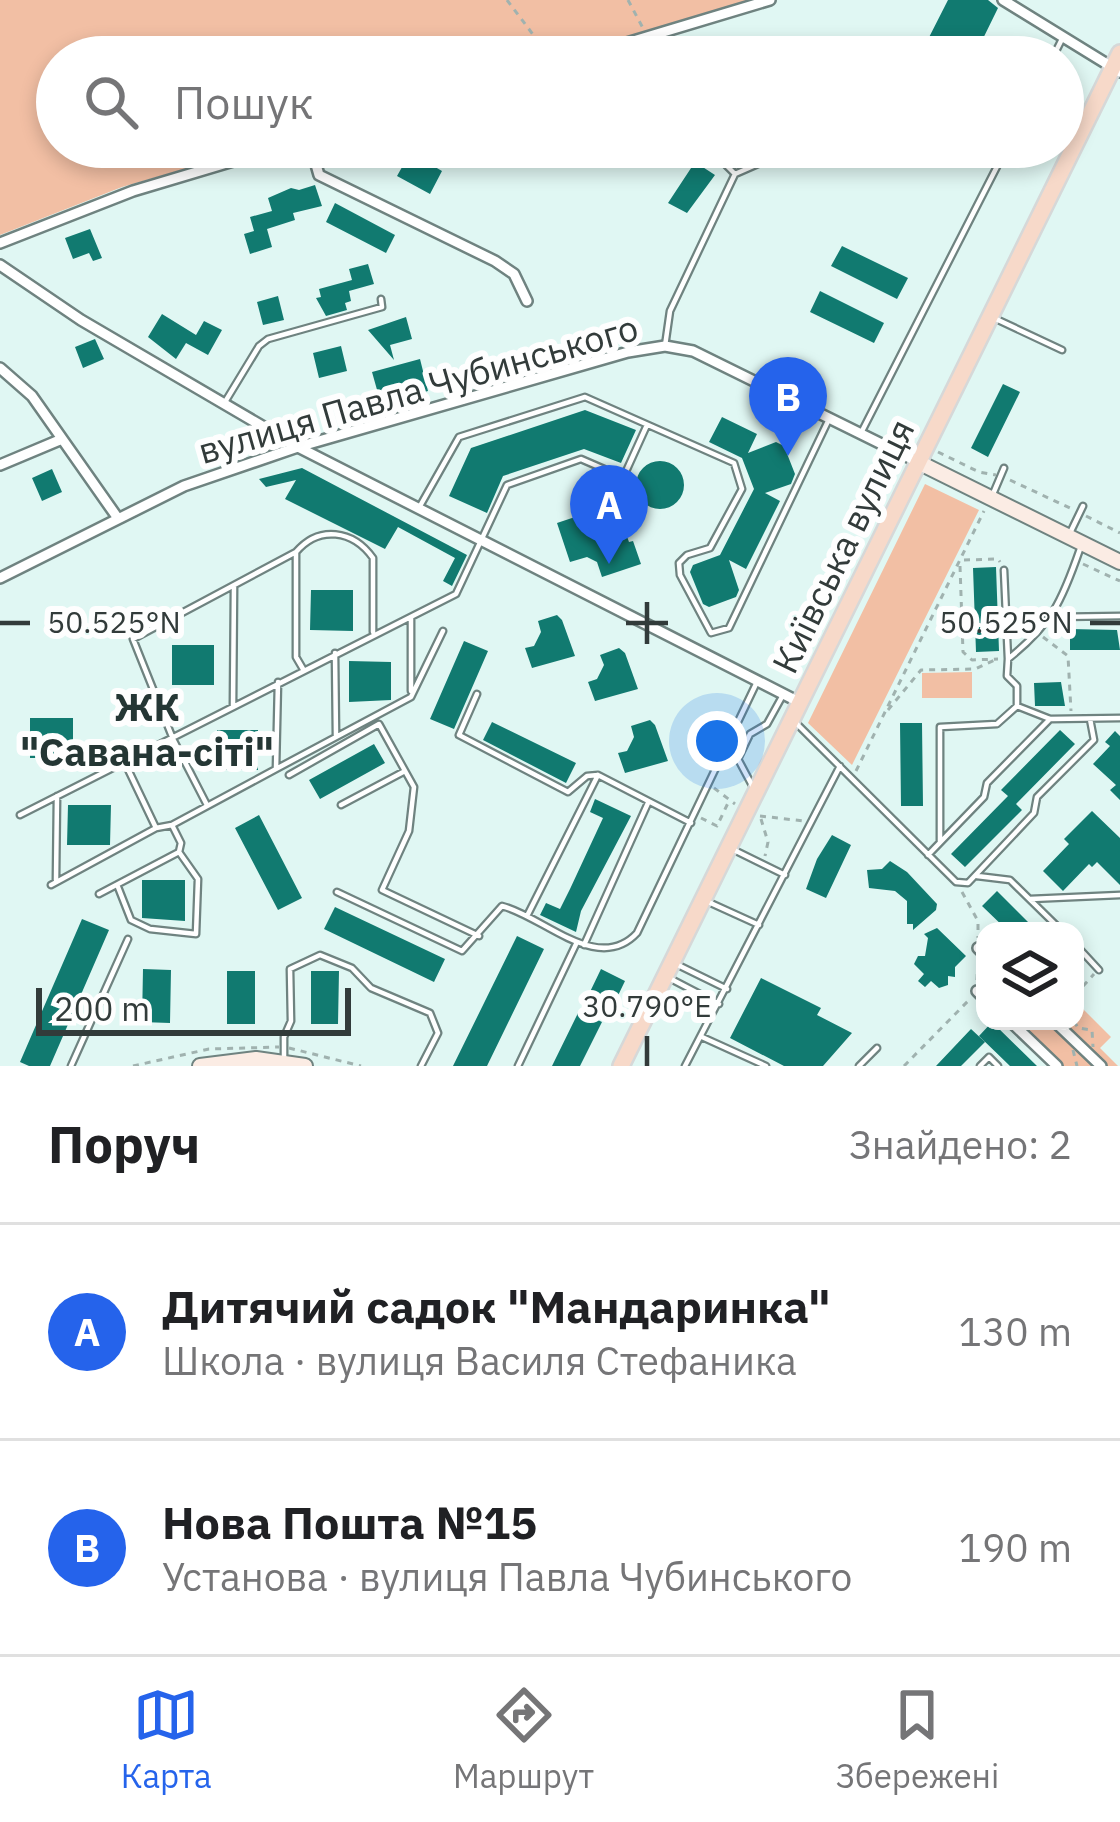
<!DOCTYPE html>
<html lang="uk">
<head>
<meta charset="utf-8">
<style>
	:root { --surface:#fff; --page:#f6f6f6; --text:#202124; --muted:#757577; --line:#e0e0e0; --accent:#2563eb }
	body { margin:0; font-family:"IBM Plex Sans",sans-serif; background:var(--page); color:var(--text) }
	.controls { position:absolute; right:36px; bottom:36px; display:grid; overflow:hidden; border-radius:24px; box-shadow:0 6px 18px #0003 }
	.controls button { width:108px; height:108px; display:grid; place-items:center; padding:0; border:0; border-bottom:3px solid var(--line); background:var(--surface); color:var(--text); font:60px sans-serif }
	.scale { position:absolute; left:36px; bottom:30px; width:315px; box-sizing:border-box; padding-left:12px; border:6px solid #323b3a; border-top:0; font-size:33px; line-height:42px; white-space:nowrap; color:#323b3a; -webkit-text-stroke:9px #fefefe; paint-order:stroke }
	.you { position:absolute; left:717px; top:741px; width:42px; height:42px; margin:-30px; border:9px solid #fff; border-radius:50%; background:#1a73e8; box-shadow:0 0 0 18px #1a73e833 }
	.badge { display:grid; place-items:center; width:78px; height:78px; border-radius:50%; background:var(--accent); color:#fff; font-size:39px; font-weight:700 }
	.pin { position:absolute; translate:-50% -99px; filter:drop-shadow(0 3px 6px #0008) }
	.pin::after { content:''; position:absolute; top:63px; width:42px; height:36px; background:inherit; clip-path:polygon(0 0,100% 0,50% 100%) }
	.list { margin:0; padding:0; list-style:none }
	h2 { display:flex; justify-content:space-between; align-items:center; height:156px; margin:0; padding:0 48px; font-size:51px }
	h2 small { font-size:39px; font-weight:400; color:var(--muted) }
	.list li { display:grid; grid-template-columns:78px 1fr auto; gap:36px; align-items:center; box-sizing:border-box; height:216px; padding:0 48px; border-top:3px solid var(--line) }
	.list b { display:block; font-size:45px; white-space:nowrap }
	.list p { margin:0; font-size:39px; white-space:nowrap; color:var(--muted) }
	.list em { font-size:39px; font-style:normal; color:var(--muted) }
	.icon { flex:none; width:66px; height:66px; fill:none; stroke:currentColor; stroke-width:2; stroke-linecap:round; stroke-linejoin:round }
	.map { position:relative; flex:none; width:1120px; height:1066px; overflow:hidden }
	.search { position:absolute; background:var(--surface); box-shadow:0 6px 18px #0003; left:36px; right:36px; top:36px; height:132px; display:flex; align-items:center; gap:30px; box-sizing:border-box; padding:0 42px; border-radius:66px; color:var(--muted); font-size:45px }
	.sheet { height:588px; background:var(--surface) }
	nav { display:flex; justify-content:space-around; align-items:center; box-sizing:border-box; height:168px; border-top:3px solid var(--line); background:var(--surface); font-size:33px; color:var(--muted) }
	nav a { display:grid; justify-items:center; gap:6px }
	nav .on { color:var(--accent) }
	.map>svg:first-child { display:block }
</style>
</head>
<body>
<div class="map">
<svg width="1120" height="1066" viewBox="0 0 1120 1066">
	<rect width="100%" height="100%" fill="#e0f7f3"/>
	<path fill="#f2bfa4" d="M0 0H754L570 57H57V147H260L122 187 0 235Z
		M925 484 979 510 852 765 808 723Z
		M972 672V698H922V673Z
		M1075 1001 1111 1037 1100 1048 1118 1066H1057L1010 1021H1075Z"/>
	<path fill="#117a70" d="M948 0H988L998 8 974 57H919Z
		M419 147 437 150 430 164 442 171 430 194 397 176 410 153 414 155Z
		M695 162 715 175 687 213 668 203Z
		M315 185 322 206 293 213 295 220 267 229 272 247 250 254 244 234 254 231 250 217 272 211 268 198 291 188 299 190Z
		M335 203 395 235 386 253 326 222Z
		M90 229 102 258 93 261 89 253 73 259 65 238Z
		M842 246 908 278 897 299 831 266Z
		M368 264 374 284 349 291 351 301 345 303 347 310 326 316 316 298 321 297 319 289 352 280 349 269Z
		M820 291 884 323 874 343 810 312Z
		M278 296 284 320 263 325 257 302Z
		M162 314 196 335 204 321 222 330 208 355 186 343 176 359 148 337Z
		M406 317 412 339 390 345 394 360 368 330Z
		M95 339 104 359 83 368 75 347Z
		M341 346 347 371 319 378 313 353Z
		M420 359 428 391 381 404 372 372Z
		M1003 384 1020 392 988 457 971 448Z
		M585 410 636 430 621 463 584 449 503 476 487 513 449 496 471 448Z
		M722 417 757 434 748 453 776 442 784 446 795 474 791 484 765 493 780 501 746 569 729 560 739 590 736 597 709 607 703 604 690 572 693 565 720 555 754 489 742 458 709 442Z
		M636 485a24 24 0 1 1 48 0a24 24 0 1 1-48 0Z
		M302 468 467 555 452 586 443 581 455 558 398 527 385 549 285 499 296 480 266 487 259 479Z
		M52 469 62 492 42 501 32 478Z
		M581 515 583 520 595 516 599 530 608 527 611 536 625 531 629 542 633 541 641 564 602 577 597 562 587 557 570 562 557 523Z
		M996 567 999 651 976 652 973 568Z
		M311 590H353V631L310 630Z
		M557 615 562 620 575 656 532 668 525 648 534 646 541 632 538 621Z
		M1070 629 1117 630 1120 650H1070Z
		M464 641 488 651 454 729 430 719Z
		M172 645H214V685H172Z
		M619 648 625 653 638 689 595 701 588 682 597 679 604 665 600 655Z
		M349 661 391 662V700L349 702Z
		M1061 682 1065 706H1035L1034 683Z
		M30 718H73V758H30Z
		M650 720 655 725 668 761 625 773 618 753 627 751 634 737 631 726Z
		M492 722 576 763 566 783 483 740Z
		M900 723H922L923 806H901Z
		M217 730H258V770H216Z
		M1060 730 1075 744 1016 804 1022 810 965 867 951 854 1008 796 1001 790Z
		M1115 731 1120 736V800L1110 790 1116 785 1093 764 1110 746 1105 742Z
		M374 744 385 763 320 799 309 780Z
		M595 799 631 816 581 911 576 932 540 915 546 903 560 909 570 889 603 818 590 812Z
		M68 805H111L110 845H67Z
		M1092 811 1120 838V885L1097 862 1092 867 1089 864 1063 891 1043 871 1069 844 1064 839Z
		M259 815 302 898 278 910 235 828Z
		M832 835 851 845 826 898 806 889 817 859Z
		M890 861 907 872 937 904 936 910 913 930V924H907V901L895 891 869 888 867 870 882 869Z
		M142 880H185V921L142 918Z
		M997 891 1037 931H1008L982 906Z
		M335 907 445 959 434 982 324 929Z
		M82 919 109 930 50 1066H29L20 1062Z
		M937 928 966 956 955 967V977L948 976V985L939 988 931 981 925 987 918 981 924 974 914 964 918 956H925L928 938 924 934Z
		M517 936 544 949 487 1066H453Z
		M143 969 171 970 170 1023 142 1022Z
		M601 969 625 981 612 1008 588 996Z
		M227 971H255V1024H227Z
		M311 971H339L338 1024H311Z
		M761 978 821 1008 817 1015 852 1033 823 1066H784L730 1038Z
		M579 1011 602 1022 580 1066H552Z
		M992 1022 1037 1066H1010L979 1036Z
		M971 1029 985 1042 961 1066H936Z"/>
	<g fill="none" stroke-linecap="round" stroke-linejoin="round">
		<defs>
			<path id="lane" d="M650 36 658 57
				M1053 57 1061 41
				M708 147 735 174
				M996 319 1062 350
				M665 346 670 311 735 174 797 147
				M225 402 259 346 268 339 382 307 381 299
				M861 433 1007 147
				M993 494 1004 468
				M420 506 459 437 585 397 734 463 742 489 710 548 687 555 679 563 680 575 711 633 729 628 830 417
				M633 508 623 478 647 425
				M1071 531 1083 506
				M296 552V657L303 669
				M1004 570 1008 659
				M1054 617 1120 616
				M411 618V691
				M335 653 336 736
				M477 694 459 735 568 792 587 776 598 775
				M233 706 234 586
				M1017 706V686L1007 676 1008 659C1052 624 1062 601 1080 549
				M795 722 956 882 968 883 1034 813 1037 797 1094 740 1090 719
				M125 763 156 828
				M276 769 411 697 443 631
				M289 775 379 724 414 787 409 831 382 890 479 936
				M754 789 738 759 750 734 767 724 783 695
				M207 805 173 739 133 639 296 552C319 525 353 530 373 558V632
				M341 805 405 771
				M20 815 456 594 507 485 581 459 604 469
				M940 842V727L997 724 1017 706 1050 719 1120 718
				M730 848 785 875
				M928 855 984 797 987 783 1050 719
				M977 876 1010 880 1062 931
				M56 880 57 796
				M51 885 156 828 172 825
				M118 887 131 920 150 929 196 934 198 879 179 852
				M337 892 462 951 502 906C543 916 598 975 637 933L756 684
				M99 894 179 852 181 843 172 825 276 769 278 682
				M1030 899 1120 895
				M704 900 759 925
				M527 916 598 775 691 823
				M1075 944 1099 970
				M584 945 648 803
				M678 965 727 989
				M671 979 719 1004
				M702 1037 766 1066
				M284 1057V1037L291 1021 290 969 320 955 352 968 371 988 430 1013 438 1033 421 1066
				M71 1066 128 939
				M518 1066 577 942
				M685 1066 840 766
				M859 1066 877 1048
				M980 1066 989 1057 998 1066"/>
			<path id="street" d="M1003 0 1120 72
				M580 57 770 0
				M311 147 319 175 495 261 514 274 527 301
				M0 243 133 191 280 147
				M0 265 81 320 298 447 799 702
				M0 368 32 396 117 517
				M0 465 62 439
				M0 578 184 486 298 447 628 352 665 346 693 351 918 462
				M978 948 985 955
				M977 991 985 999
				M1010 1021 1057 1066
				M1054 1021 1101 1066"/>
			<path id="secondary" d="M918 462 1120 562
				M200 1066 256 1059 305 1066"/>
			<path id="primary" d="M621 1066 1120 53"/>
		</defs>
		<use href="#lane" stroke="#6f8380" stroke-width="9"/>
		<use href="#street" stroke="#6f8380" stroke-width="14"/>
		<use href="#secondary" stroke="#6f8380" stroke-width="18"/>
		<use href="#primary" stroke="#d6d8d8" stroke-width="20"/>
		<path stroke="#a0b2af" stroke-width="3" stroke-dasharray="6 6" stroke-linecap="butt" d="M507 0 550 57
			M628 0 644 30
			M938 452 979 472 996 475
			M1010 480 1072 509
			M1086 516 1120 533
			M964 560 998 559 1000 562
			M1083 564 1120 581
			M960 566 963 652 972 660 998 659
			M1043 637 1068 656 1071 711
			M888 710 921 670 975 669 995 660
			M856 771 984 511
			M714 788 735 804
			M760 816 804 821
			M701 818 717 826 728 803
			M761 819 768 842 765 856
			M962 892 978 921V938
			M977 980 978 959
			M1075 995 1094 974
			M1074 1021 1078 1028 1092 1030 1093 1047
			M289 1048 361 1066
			M1073 1050 1077 1066
			M133 1066 209 1049 279 1047
			M904 1066 970 999"/>
		<use href="#lane" stroke="#fff" stroke-width="4.5"/>
		<use href="#street" stroke="#fff" stroke-width="9"/>
		<use href="#secondary" stroke="#fbece4" stroke-width="14"/>
		<use href="#primary" stroke="#f7d9c9" stroke-width="15"/>
	</g>
	<path fill="none" stroke="#323b3a" stroke-width="4.5" d="M647 602V644M0 623H30M626 623H668M1090 623H1120M647 1036V1066"/>
	<g text-anchor="middle" stroke-width="12" stroke-linejoin="round" paint-order="stroke">
		<g font-size="36" fill="#323b3a" stroke="#fefefe">
			<text transform="translate(418 389) rotate(-16)" y="13">вулиця Павла Чубинського</text>
			<text transform="translate(843 546) rotate(-64)" y="13">Київська вулиця</text>
		</g>
		<g font-size="39" font-weight="bold" fill="#243634" stroke="#fefefe">
			<text x="147" y="721">ЖК<tspan x="147" dy="45">"Савана-сіті"</tspan></text>
		</g>
	</g>
	<g font-size="30" text-anchor="middle" fill="#323b3a" stroke="#fefefe" stroke-width="12" stroke-linejoin="round" paint-order="stroke">
		<text x="114" y="633">50.525°N</text>
		<text x="1006" y="633">50.525°N</text>
		<text x="647" y="1017">30.790°E</text>
	</g>
</svg>
<div class="controls">
<button><svg class="icon" aria-label="layers" viewBox="0 0 24 24"><path d="M12 4l9 5-9 5-9-5zM3 14l9 5 9-5"/></svg></button>
</div>
<div class="scale">200 m</div>
<div class="you"></div>
<div class="pin badge" style="left:609px;top:564px">A</div>
<div class="pin badge" style="left:788px;top:456px">B</div>
<div class="search"><svg class="icon" aria-label="search" viewBox="0 0 24 24"><circle cx="10" cy="10" r="6"/><path d="M15 15l6 6"/></svg>Пошук</div>
</div>
<section class="sheet">
<h2>Поруч<small>Знайдено: 2</small></h2>
<ul class="list">
<li><span class="badge">A</span><div><b>Дитячий садок &quot;Мандаринка&quot;</b><p>Школа · вулиця Василя Стефаника</p></div><em>130 m</em></li>
<li><span class="badge">B</span><div><b>Нова Пошта №15</b><p>Установа · вулиця Павла Чубинського</p></div><em>190 m</em></li>
</ul>
</section>
<nav>
<a class="on"><svg class="icon" aria-label="map" viewBox="0 0 24 24"><path d="M3 6l6-2 6 2 6-2v14l-6 2-6-2-6 2zM9 4v14M15 6v14"/></svg>Карта</a>
<a><svg class="icon" aria-label="directions" viewBox="0 0 24 24"><path d="M12 3l9 9-9 9-9-9zM9 14v-3h6M13 9l2 2-2 2"/></svg>Маршрут</a>
<a><svg class="icon" aria-label="saved" viewBox="0 0 24 24"><path d="M7 4h10v16l-5-4-5 4z"/></svg>Збережені</a>
</nav>
</body>
</html>
